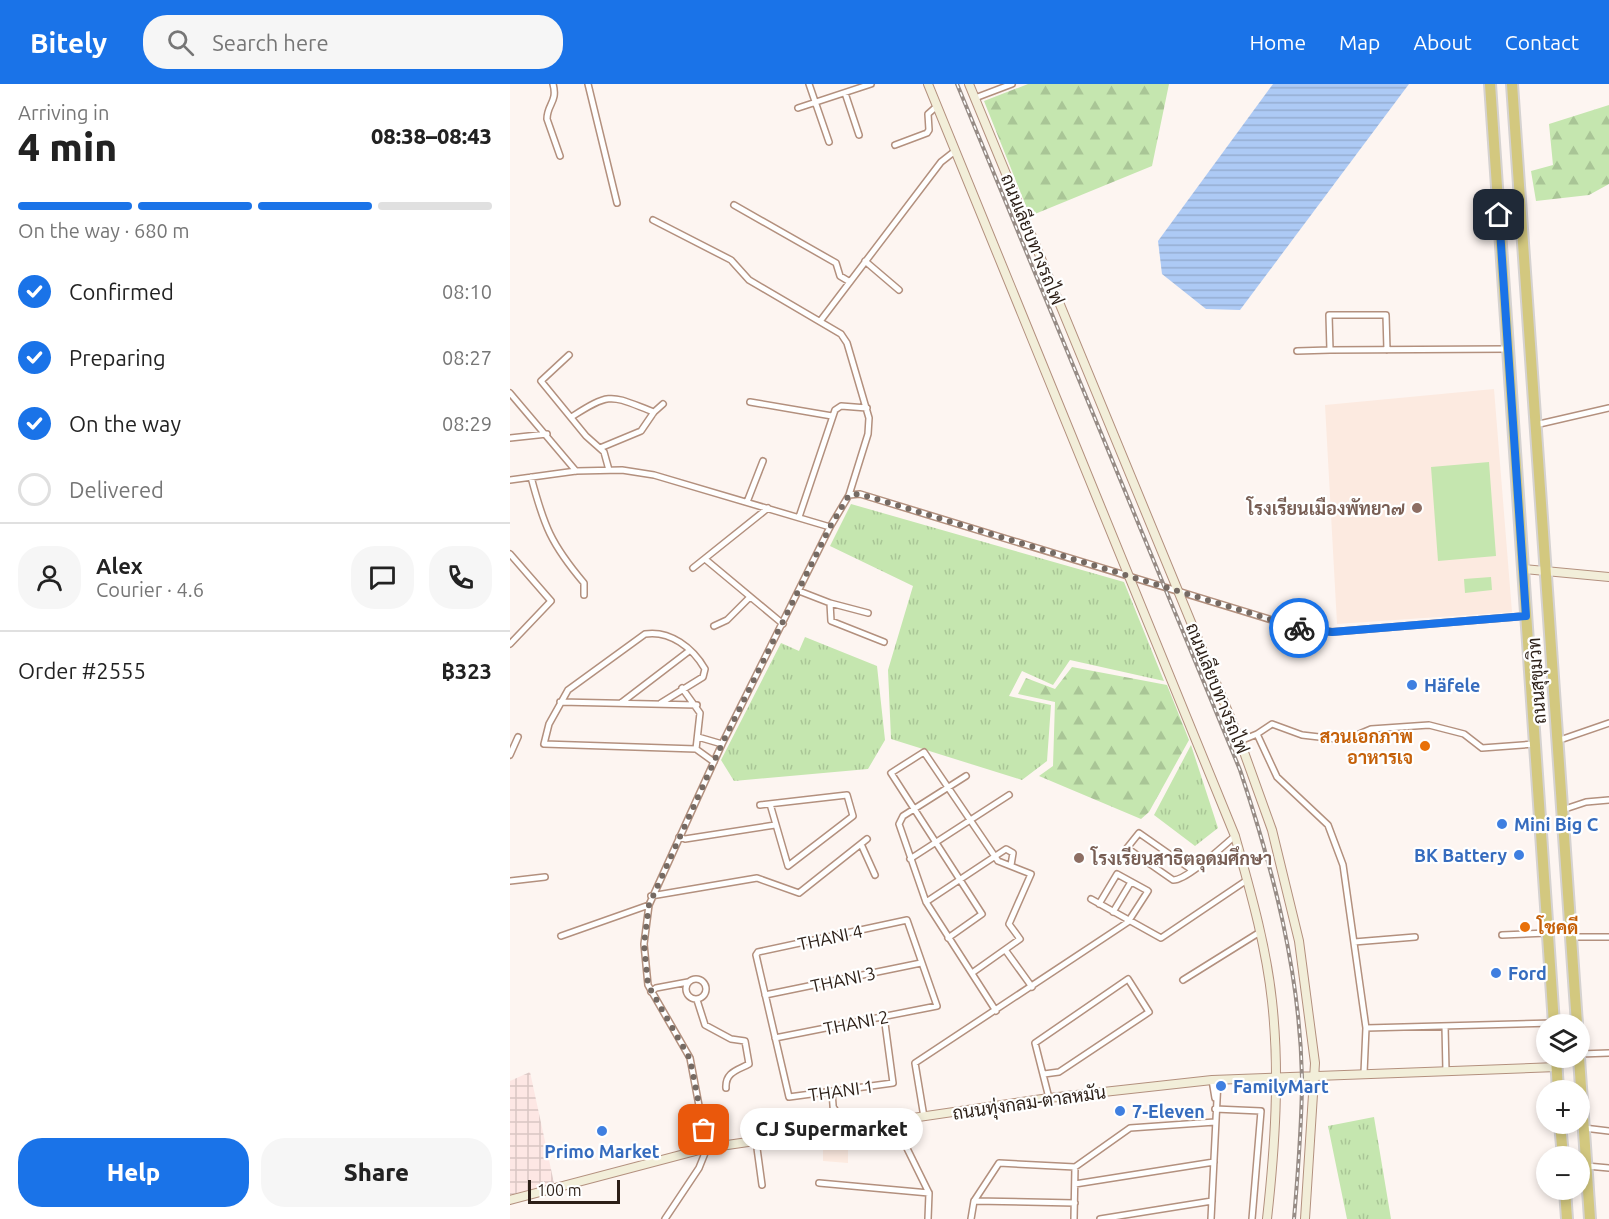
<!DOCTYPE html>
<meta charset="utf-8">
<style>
body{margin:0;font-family:Ubuntu,Sarabun,sans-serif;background:#f6f6f6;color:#222;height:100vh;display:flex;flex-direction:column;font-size:22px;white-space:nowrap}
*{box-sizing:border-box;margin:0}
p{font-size:20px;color:#767676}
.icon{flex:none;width:33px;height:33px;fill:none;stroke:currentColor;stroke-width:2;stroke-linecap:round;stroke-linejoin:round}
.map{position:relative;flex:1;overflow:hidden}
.side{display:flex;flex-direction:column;background:#fff;width:510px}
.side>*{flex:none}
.fabs{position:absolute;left:1026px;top:930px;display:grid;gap:12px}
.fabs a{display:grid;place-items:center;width:54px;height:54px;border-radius:50%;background:#fff;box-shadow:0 3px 9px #0003;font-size:30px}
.scale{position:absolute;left:18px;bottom:15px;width:92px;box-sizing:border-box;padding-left:6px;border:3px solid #2c1f17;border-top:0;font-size:16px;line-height:21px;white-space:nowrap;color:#2c1f17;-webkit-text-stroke:4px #fff;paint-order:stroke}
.pin{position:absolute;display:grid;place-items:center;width:51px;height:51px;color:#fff;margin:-26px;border-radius:12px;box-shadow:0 3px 9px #0006}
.courier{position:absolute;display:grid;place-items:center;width:60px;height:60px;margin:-30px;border:4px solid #1a73e8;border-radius:50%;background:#fff;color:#222;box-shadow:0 2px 8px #0007}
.bubble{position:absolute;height:42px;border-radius:21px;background:#fff;box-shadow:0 3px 9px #0003;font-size:20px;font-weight:800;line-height:42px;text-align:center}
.headline em{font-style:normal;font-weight:800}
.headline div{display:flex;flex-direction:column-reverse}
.headline{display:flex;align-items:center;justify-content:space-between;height:102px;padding:0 18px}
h1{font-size:39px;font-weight:800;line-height:45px}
.bar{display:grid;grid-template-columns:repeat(4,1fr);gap:9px 6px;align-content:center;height:72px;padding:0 18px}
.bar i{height:8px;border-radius:4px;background:#e0e0e0}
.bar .selected{background:#1a73e8}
.bar p{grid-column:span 4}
.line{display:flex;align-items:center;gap:15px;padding:0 18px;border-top:2px solid #e0e0e0}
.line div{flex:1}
.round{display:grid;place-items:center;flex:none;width:63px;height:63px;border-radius:24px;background:#f6f6f6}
ol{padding:0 18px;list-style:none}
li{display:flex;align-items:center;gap:18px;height:66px}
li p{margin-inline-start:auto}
li .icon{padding:6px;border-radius:50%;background:#1a73e8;color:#fff;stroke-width:4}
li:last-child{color:#767676}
li i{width:33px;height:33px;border:3px solid #e0e0e0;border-radius:50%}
.button{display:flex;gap:12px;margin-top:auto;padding:12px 18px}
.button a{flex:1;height:69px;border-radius:24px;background:#1a73e8;color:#fff;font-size:24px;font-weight:800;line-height:69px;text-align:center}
.button a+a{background:#f6f6f6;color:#222}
header{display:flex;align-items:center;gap:36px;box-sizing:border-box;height:84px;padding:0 30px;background:#1a73e8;color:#fff}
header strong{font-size:28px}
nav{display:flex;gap:33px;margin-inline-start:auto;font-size:21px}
.search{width:420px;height:54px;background:#f6f6f6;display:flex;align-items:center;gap:15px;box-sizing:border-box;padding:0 21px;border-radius:24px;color:#767676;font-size:22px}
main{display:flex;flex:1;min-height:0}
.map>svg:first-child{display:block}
</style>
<header>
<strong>Bitely</strong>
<div class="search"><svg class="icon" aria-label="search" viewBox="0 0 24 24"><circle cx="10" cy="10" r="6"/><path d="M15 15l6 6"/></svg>Search here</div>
<nav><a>Home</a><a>Map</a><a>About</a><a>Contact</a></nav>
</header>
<main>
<section class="side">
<div class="headline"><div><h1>4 min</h1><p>Arriving in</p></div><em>08:38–08:43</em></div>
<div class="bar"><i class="selected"></i><i class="selected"></i><i class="selected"></i><i></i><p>On the way · 680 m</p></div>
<ol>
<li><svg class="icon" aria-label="check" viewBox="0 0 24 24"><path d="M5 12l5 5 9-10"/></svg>Confirmed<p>08:10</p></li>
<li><svg class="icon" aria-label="check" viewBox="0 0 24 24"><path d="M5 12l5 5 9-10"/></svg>Preparing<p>08:27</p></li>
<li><svg class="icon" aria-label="check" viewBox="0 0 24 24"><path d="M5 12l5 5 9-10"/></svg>On the way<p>08:29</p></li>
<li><i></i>Delivered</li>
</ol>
<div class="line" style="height:108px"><a class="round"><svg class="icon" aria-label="person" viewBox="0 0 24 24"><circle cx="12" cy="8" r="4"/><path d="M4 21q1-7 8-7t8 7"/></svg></a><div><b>Alex</b><p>Courier · 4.6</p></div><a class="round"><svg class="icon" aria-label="chat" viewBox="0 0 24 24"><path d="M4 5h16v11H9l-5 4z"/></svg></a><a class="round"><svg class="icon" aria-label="phone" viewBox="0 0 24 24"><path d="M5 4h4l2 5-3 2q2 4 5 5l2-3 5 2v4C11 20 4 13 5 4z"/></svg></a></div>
<div class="line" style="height:78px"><div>Order #2555</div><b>฿323</b></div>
<div class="button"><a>Help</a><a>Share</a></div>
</section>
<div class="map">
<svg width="1099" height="1135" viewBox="0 0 1099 1135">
<defs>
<pattern id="industrial-grid" width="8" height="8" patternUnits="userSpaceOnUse" patternTransform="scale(1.5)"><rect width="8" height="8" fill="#fde7e4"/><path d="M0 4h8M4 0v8" fill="none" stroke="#d9c6c3"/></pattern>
<pattern id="grass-tufts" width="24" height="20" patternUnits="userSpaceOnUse" patternTransform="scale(1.5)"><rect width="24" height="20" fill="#c5e6af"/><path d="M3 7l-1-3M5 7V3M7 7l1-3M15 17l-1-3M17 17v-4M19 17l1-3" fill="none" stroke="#a9c596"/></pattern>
<pattern id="forest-firs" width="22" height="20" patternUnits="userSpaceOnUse" patternTransform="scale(1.5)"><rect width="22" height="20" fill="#c5e6af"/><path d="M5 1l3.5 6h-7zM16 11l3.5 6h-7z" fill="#a9c596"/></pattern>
<pattern id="water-rules" width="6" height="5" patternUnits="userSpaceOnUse" patternTransform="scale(1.5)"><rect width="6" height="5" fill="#adcaf5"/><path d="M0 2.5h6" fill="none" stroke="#95add1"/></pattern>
</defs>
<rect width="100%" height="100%" fill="#fdf5f1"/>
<!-- built -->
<path fill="#fceae0" d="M984,305L1002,528L827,540L815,321Z
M338,1048V1079L313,1077V1051Z"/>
<!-- industrial -->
<path fill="url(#industrial-grid)" d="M20,988L44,1099L0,1111V997Z"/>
<!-- grass -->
<path fill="url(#grass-tufts)" d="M341,420L614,498L654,597L560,576L543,601L512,587L499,612L541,621L537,677L512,696L381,655L378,586L403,502L320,462Z
M295,553L367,582L375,656L358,685L224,697L211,676L271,559L289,567Z
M681,661L708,744L685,762L644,731Z
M864,1033L881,1135H837L818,1042Z"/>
<!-- forest -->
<path fill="url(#forest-firs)" d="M518,0H659L642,82L520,132L474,17Z
M1099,21V100L1079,111L1026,117L1021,87L1043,81L1039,40Z
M562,583L657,601L679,656L639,728L631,735L529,692L543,682L545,618L508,610L516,594L545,605Z"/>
<!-- garden -->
<path fill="#c5e6af" d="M979,378L986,472L928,477L921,383Z
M981,493L982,506L955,509L954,495Z"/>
<!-- water -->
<path fill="url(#water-rules)" d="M763,0H899L730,226L696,225L652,190L648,157Z"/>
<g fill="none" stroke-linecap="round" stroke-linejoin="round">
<defs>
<path id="street" d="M43,0C48,18 37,20 37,35L50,72
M78,0L107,119
M299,0L319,58
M335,9L349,51
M465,14L502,0
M288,24L361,0
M385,61L417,49L419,46L418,30L427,22
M224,121L326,179L330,192L340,198
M143,136L221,176L239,196L331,250L337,259L359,334L358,350L339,411
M355,177L389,206
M311,236L431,78L445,67
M877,266L876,231H819L820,266L998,265
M787,267L820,266
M59,271L31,297L76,352L94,368L99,386
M0,309L66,387
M240,318L322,332
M63,332C102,307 101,312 144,328
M1025,341L1099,324
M0,354L37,350
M90,364L131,347L144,328L153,320
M21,393C34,442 41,460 74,499V511
M0,396L66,387L112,386L144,391L320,443
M237,418L253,377
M289,433L325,326L331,322L357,324
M0,470L41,517L0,560
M195,475L273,540
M183,484L258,424
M289,507L320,519L321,537L374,558
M320,519L358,529
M204,542L217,536L240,513
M172,604L190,629L186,665
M50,618L187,621
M111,619L179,567
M151,619L193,593L195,585C183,564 160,546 135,550L58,606L39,640L34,660L186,665L204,678
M747,650L762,640L792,651L835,656L861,645L919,641L954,650L972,664L1025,660
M188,653L212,660
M730,657L747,650L767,693L818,741L833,781L856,944L854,989
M1047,657L1099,639
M0,671L8,653
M456,692L393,732L389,740L416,818L486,927
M250,721L337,711L343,732L278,782L260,720
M1052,726L1076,718L1099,716
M169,753L175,755L265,741
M351,760L365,791
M400,775L499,711
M682,786L629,749L617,764L663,796C676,797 713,762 725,752
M0,797L35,793
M141,812L247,794L289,809L357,755
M581,815L651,854L737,796
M416,818L496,765L503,769L501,781
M603,828L621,798
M992,851L1037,849
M51,852L139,821
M1062,853H1099
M438,854L472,830L381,689L414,668L488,777L521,790L499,840L510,855L462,889
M844,858L905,853
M496,867L522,903
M176 905a10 10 0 1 1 20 0a10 10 0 1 1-20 0Z
M673,896L750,848
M141,908L146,904L178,898
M255,911L411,879
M187,916L195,941L221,955L235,957L239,980C228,986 215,988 216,1004
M935,942L936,987
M856,944L1044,939
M265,954L427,922L397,836L248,868L246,871L279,1013L383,999L374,932
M1070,970L1099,969
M534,990L549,988L639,928L618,895L525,959L539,1014
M702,996L705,1014
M322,1008L325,1047
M324,1024L329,1032L331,1046
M705,1025L751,1027L742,1135
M414,1033L405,979L618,838L638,807L607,790L589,820
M384,1038L419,1109L418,1135
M1074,1044L1099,1047
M246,1057L252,1101
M1077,1082L1099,1084
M309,1099L419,1109
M565,1100L704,1078
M464,1117L565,1119
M155,1135L189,1084L197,1064L180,974L138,901L134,860L139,821L212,660L320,443L339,411L350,410L785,543L822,548L1016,532
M461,1135L464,1117L489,1079L565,1083L620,1044L705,1038
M564,1135L565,1083
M590,1135L702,1117
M701,1135L708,996"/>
<path id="secondary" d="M418,0L725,752C740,806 756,861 762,917C770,989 765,1063 757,1135
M459,0L730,657L762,746L789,857L805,979L795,1135
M1013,485L1099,493
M0,1116L197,1064L539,1014L702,996L1047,983"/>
<path id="highway" d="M980,0L1044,940
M1002,0L1067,940
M1046,974L1048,1006
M1069,974L1080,1135
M1050,1040L1053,1072
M1055,1106L1057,1135"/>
</defs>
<!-- street casing -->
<use href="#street" stroke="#b3907e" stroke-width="8"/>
<!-- secondary casing -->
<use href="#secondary" stroke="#b3907e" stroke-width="10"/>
<!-- highway casing -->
<use href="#highway" stroke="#d5d2d1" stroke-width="14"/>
<!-- street -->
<use href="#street" stroke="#fff" stroke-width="5"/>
<!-- secondary -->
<use href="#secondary" stroke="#f2eed9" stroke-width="8"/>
<!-- highway -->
<use href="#highway" stroke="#d3c87f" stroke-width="10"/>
<defs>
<path id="rail" d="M447,0L730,686C763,785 790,888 792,994C792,1041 788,1088 784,1135"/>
</defs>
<!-- rail casing -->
<use href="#rail" stroke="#978c86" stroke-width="4"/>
<!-- rail -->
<use href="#rail" stroke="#fff" stroke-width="1.5" stroke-dasharray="4.5" stroke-linecap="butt"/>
</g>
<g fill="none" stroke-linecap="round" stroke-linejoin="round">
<!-- done -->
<path stroke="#756a63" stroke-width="6" stroke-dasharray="0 10.8" d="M194,1046L180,975L138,901L134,860L139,821L212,660L320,443L339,411L350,410L789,544"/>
<!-- route -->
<path stroke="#1a73e8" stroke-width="8" d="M789,544L822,548L1016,532L989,131"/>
</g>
<!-- markers -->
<g fill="#8d6e63" stroke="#fff" stroke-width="2">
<circle cx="907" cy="424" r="6"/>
<circle cx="569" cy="774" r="6"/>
</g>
<g fill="#3f7fe0" stroke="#fff" stroke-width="2">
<circle cx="902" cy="601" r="6"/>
<circle cx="992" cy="740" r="6"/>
<circle cx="1009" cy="771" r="6"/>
<circle cx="986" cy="889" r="6"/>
<circle cx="711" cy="1002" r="6"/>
<circle cx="610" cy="1027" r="6"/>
<circle cx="92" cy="1047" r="6"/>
</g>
<g fill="#e8710a" stroke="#fff" stroke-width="2">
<circle cx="915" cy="662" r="6"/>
<circle cx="1015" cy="843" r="6"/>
</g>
<g text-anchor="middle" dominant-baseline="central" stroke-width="4.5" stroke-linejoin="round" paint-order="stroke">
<!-- street labels -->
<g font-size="18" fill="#2c1f17" stroke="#fff">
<text transform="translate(523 155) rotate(68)">ถนนเลียบทางรถไฟ</text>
<text transform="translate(1026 597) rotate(-94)">ถนนสุขุมวิท</text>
<text transform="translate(708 604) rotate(68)">ถนนเลียบทางรถไฟ</text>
<text transform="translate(320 853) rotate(-12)">THANI 4</text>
<text transform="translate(333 895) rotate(-12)">THANI 3</text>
<text transform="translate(346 938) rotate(-11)">THANI 2</text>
<text transform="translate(331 1006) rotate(-8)">THANI 1</text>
<text transform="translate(519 1018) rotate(-8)">ถนนทุ่งกลม-ตาลหมัน</text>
</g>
<!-- education labels -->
<g font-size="18" font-weight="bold" fill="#785e54" stroke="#fff" text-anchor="end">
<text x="895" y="424">โรงเรียนเมืองพัทยา๗</text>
<text x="581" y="774" text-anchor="start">โรงเรียนสาธิตอุดมศึกษา</text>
</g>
<!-- shop labels -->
<g font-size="18" font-weight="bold" fill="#366cbe" stroke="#fff" text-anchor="start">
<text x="914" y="601">Häfele</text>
<text x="1004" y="740">Mini Big C</text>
<text x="997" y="771" text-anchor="end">BK Battery</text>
<text x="998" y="889">Ford</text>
<text x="723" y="1002">FamilyMart</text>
<text x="622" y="1027">7-Eleven</text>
<text x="92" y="1067" text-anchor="middle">Primo Market</text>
</g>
<!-- food labels -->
<g font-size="18" font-weight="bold" fill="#c56008" stroke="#fff" text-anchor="end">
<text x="903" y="652">สวนเอกภาพ<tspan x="903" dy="21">อาหารเจ</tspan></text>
<text x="1027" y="843" text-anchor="start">โชคดี</text>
</g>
</g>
</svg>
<div class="fabs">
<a><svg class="icon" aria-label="layers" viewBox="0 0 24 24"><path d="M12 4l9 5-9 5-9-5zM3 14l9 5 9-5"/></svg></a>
<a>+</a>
<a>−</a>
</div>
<div class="scale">100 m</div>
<div class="pin" style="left:194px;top:1046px;background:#ea580c"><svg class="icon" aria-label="bag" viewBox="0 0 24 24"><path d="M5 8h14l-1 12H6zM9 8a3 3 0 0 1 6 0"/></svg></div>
<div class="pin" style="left:989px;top:131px;background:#1f2937"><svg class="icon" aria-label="home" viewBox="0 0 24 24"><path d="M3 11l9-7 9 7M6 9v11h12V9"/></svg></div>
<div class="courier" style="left:789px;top:544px"><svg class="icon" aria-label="bike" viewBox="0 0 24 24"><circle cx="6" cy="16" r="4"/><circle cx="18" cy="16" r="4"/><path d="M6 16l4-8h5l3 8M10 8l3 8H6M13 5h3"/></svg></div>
<div class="bubble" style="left:230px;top:1024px;width:183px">CJ Supermarket</div>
</div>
</main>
